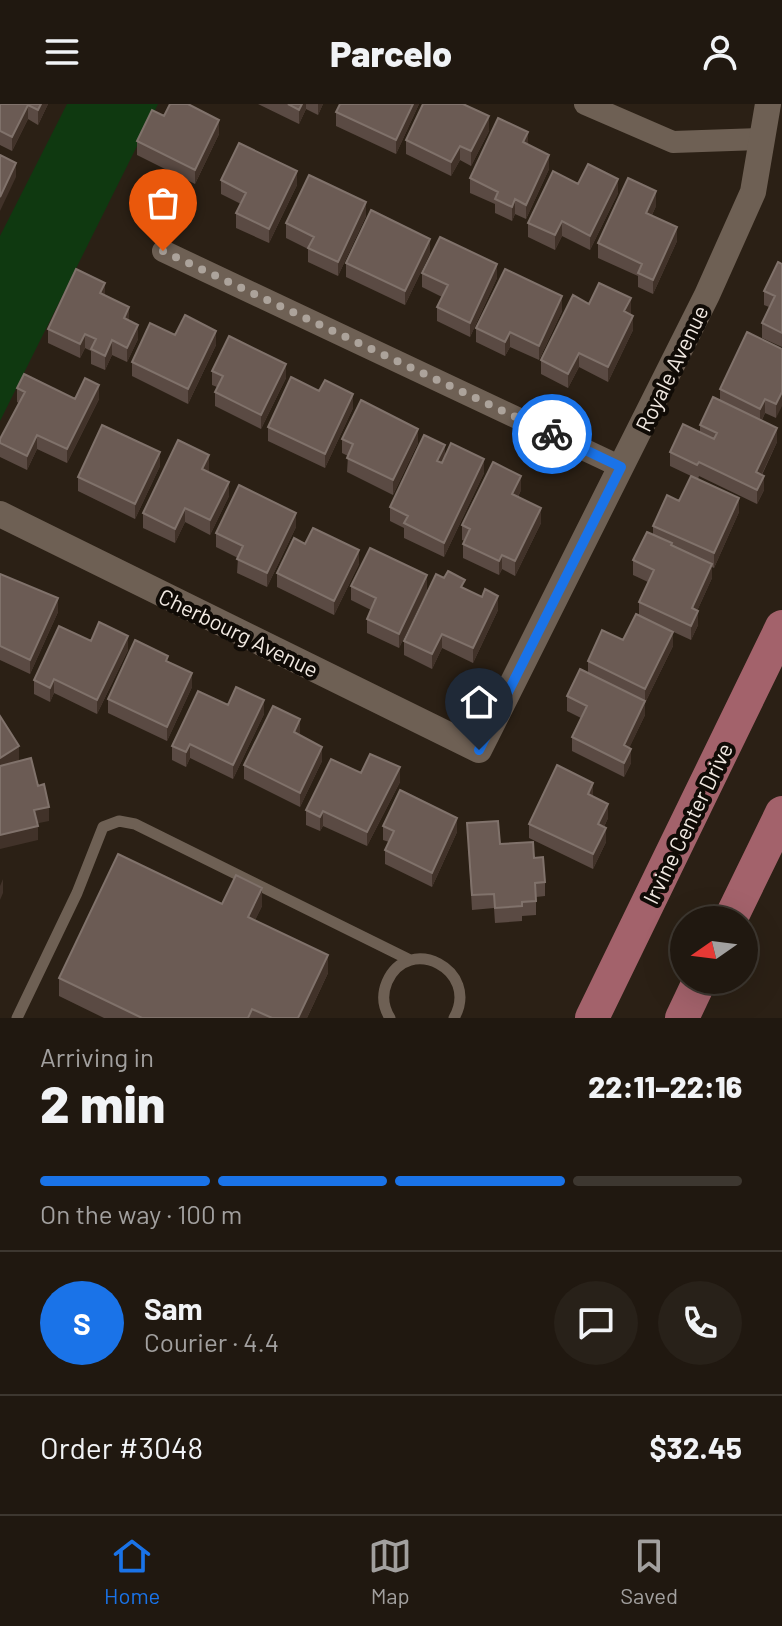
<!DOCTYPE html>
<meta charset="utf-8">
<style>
body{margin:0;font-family:Barlow,sans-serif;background:#282119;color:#f1f3f6;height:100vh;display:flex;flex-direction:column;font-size:30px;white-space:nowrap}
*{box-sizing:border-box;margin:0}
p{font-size:26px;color:#a2a09f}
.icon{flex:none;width:44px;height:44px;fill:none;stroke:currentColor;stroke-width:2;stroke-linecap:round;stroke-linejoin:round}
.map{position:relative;height:914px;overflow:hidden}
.side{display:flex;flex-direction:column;background:#201810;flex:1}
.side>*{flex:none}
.needle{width:52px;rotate:256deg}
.controls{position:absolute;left:670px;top:802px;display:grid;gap:16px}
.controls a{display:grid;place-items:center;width:88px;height:88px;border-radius:50%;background:#201810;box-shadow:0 8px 32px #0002,0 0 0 2px #3d3730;font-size:40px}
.pin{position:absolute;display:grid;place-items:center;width:68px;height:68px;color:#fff;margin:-82px -34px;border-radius:50% 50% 50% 0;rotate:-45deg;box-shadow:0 0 8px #0007}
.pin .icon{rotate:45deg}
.courier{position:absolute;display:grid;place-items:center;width:80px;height:80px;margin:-40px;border:6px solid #1a73e8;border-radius:50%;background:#fff;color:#222;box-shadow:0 2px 10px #0007}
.headline em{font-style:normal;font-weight:800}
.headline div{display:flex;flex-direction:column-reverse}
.headline{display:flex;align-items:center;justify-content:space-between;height:136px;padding:0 40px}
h1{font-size:52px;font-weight:800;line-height:60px}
.bar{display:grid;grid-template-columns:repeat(4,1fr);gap:12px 8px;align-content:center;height:96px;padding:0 40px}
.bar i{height:10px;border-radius:6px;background:#3d3730}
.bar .current{background:#1a73e8}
.bar p{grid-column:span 4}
.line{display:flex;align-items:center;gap:20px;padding:0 40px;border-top:2px solid #3d3730}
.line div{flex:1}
.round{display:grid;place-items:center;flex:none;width:84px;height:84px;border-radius:42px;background:#282119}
header{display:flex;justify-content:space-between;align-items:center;height:104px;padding:0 40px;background:#201810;font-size:36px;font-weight:800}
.dock{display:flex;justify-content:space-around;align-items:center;height:112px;border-top:2px solid #3d3730;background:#201810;font-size:22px;color:#a2a09f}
.dock a{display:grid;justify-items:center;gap:4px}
.dock .current{color:#1a73e8}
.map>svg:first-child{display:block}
</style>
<header><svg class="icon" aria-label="menu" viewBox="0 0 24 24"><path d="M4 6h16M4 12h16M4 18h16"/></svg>Parcelo<svg class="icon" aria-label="person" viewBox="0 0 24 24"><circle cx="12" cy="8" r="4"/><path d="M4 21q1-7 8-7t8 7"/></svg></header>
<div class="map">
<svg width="782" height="914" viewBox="0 0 782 914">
<rect width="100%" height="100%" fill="#2b2015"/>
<!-- green -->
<path fill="#0f3910" d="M67,0H158L0,317V132Z"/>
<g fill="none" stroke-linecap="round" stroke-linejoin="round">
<!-- service -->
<path stroke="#6e6054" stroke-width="11" d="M17,914L77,789L103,723L119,717L135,720L410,856
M390,914C383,903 382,890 387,878C408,829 481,866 454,914"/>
<!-- minor -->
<path stroke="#6e6054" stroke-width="22" d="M585,0L673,38L760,35
M163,147L621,363"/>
<!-- tertiary -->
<path stroke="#6e6054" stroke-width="26" d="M0,410L479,646L707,191L753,88L768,0"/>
<!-- primary -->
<path stroke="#a3626b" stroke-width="34" d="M730,816L782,709
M592,914L782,523
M682,914L700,876"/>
</g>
<!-- wall -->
<path fill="#5a4a43" d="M0,0H48L38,21L28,15L12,47L0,41Z
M258,0H323L318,11L306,5L299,20Z
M340,0H419L396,50L336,22V8Z
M164,12L219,30L195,80L137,51V37Z
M489,27L471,62L460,56L451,72L406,50V36Z
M528,40L549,65L526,115L515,110L512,117L495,109V100L470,89V74Z
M221,76L297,81L269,139L236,124V109L241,100L221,90Z
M578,80L618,89L590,146L562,132L555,146L528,133V119Z
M656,102L652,111L677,137L653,190L638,183V172L598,154V139Z
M366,112L338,172L308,158V145L286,134V119Z
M430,149L405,201L346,173V159Z
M782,160V243L762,234V219L769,203L764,201V187Z
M422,169L497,174L470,233L437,217V203L442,193L422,183Z
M105,191L129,217L138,235L127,258L112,251L105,266L91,260V247L85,244L80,254L48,239V225Z
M589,200L631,209L630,210L633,226L608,278L579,263L568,284L541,270V256Z
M562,207L539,256L510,243L505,252L476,238V224Z
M175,231L216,241L188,300L132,272V258Z
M782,245L776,314L765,309L762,316L777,338L762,371L764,386L757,400L699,372L698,375L739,408L714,464L712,463V474L697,507L698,521L691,536L665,524L673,542L645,599V611L629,644L631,659L624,673L572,647V633L581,614L567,607V592L588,568V557L623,536L639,511V498L648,478L633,471V456L653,431V422L679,397L691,372L670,362V348L700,328V321L720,296V285Z
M212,267L286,274L261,325L215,302V288L217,283L212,281Z
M17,284L75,295H99L67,359L37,345L27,366L0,353V335L19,299L17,298Z
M353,304L325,364L268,337V323Z
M342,335L418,339L393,391L347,368L348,352L342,349Z
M445,352L484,369L444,453L404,434V424L390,417V403Z
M160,362L135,415L78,387V373Z
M209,365L208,368L229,392L210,431L185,418L175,439L143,424V409Z
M521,386L518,393L541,419L515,472L502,465L499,471L463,454V440L465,437L462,436V421Z
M296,423L267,483L237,469L238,454L216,443V429Z
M305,440L359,460L334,511L277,483V469Z
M0,470L58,508L30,570L0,556Z
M351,482L427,486L399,544L367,529V515L371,506L351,496Z
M465,484L498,506L473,559L442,544L432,565L404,551V537Z
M91,537L128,546L97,610L54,589L50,598L34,590V576Z
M168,558L192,583L167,637L108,609V595Z
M228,601L264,610L233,675L190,654L186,663L172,656V642Z
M300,630L299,631L322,657L300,703L244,675V661Z
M361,669L400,678L367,742L323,722L320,727L306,721V706Z
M593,693L608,714L604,723L606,738L593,765L529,734V720Z
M467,719L500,740L534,754L545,778V792L536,793V811L522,812V817L495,819L494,804L472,806Z
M383,722L457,728L432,783L385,760V746L389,738L383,736Z
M222,800L262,802L255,816L328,869L307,914H104L59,892V874Z"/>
<!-- shaded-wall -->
<path fill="#413229" d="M41,0H48L38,21V6Z
M302,0H306V5L299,20V6Z
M318,0H323L318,11Z
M413,0H419L396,50V36Z
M28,1V15L12,47V33Z
M489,12V27L471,62V47Z
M219,16V30L195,80V66Z
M528,28V42L523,38Z
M460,42V56L451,72V58Z
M549,51V65L526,115V101Z
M16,59V73L0,107V93Z
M297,67V81L269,139V125Z
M618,75V89L590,146V132Z
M656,87V102L646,123V109Z
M515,95V110L512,117V103Z
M366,98V112L338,172V158Z
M562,117V132L555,146V131Z
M677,123V137L653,190V176Z
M430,135V149L405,201V187Z
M497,160V174L470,233V219Z
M105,179V193L100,189Z
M562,192V207L539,256V242Z
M631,194V209L624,222V207Z
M129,203V217L124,214Z
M633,212V226L608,278V263Z
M138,221V235L127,258V244Z
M216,227V241L188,300V285Z
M510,228V243L505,252V238Z
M85,230V244L80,254V240Z
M112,236V251L105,266V252Z
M579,249V263L568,284V270Z
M286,260V274L261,325V311Z
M99,281V295L67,359V345Z
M782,288V302L776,314V300Z
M353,290V304L325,364V350Z
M765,295V309L760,319V305Z
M777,324V338L756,382V368Z
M418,325V339L393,391V376Z
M37,331V345L27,366V352Z
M445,341V355L437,371V357Z
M160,348V362L135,415V400Z
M209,351V365L202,380V365Z
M484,355V369L444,453V439Z
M521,372V386L512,404V390Z
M764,372V386L757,400V386Z
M229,378V392L210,431V416Z
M739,394V408L714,464V449Z
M185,404V418L175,439V425Z
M541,404V419L515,472V457Z
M296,409V423L267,483V469Z
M359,446V460L334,511V497Z
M502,451V465L499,471V457Z
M712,460V474L692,518V504Z
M427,471V486L399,544V530Z
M498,492V506L473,559V544Z
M58,494V508L30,570V556Z
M698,507V521L691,536V522Z
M673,528V542L645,599V611L624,655V641L645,597V585Z
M442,530V544L432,565V550Z
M128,532V546L97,610V596Z
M192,569V583L167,637V623Z
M54,575V589L50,598V584Z
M264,596V610L233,675V661Z
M300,615V630L294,643V628Z
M190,640V654L186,663V648Z
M19,642V656L0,668V654Z
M322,643V657L300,703V689Z
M631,645V659L624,673V659Z
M400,663V678L367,742V728Z
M593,679V693L588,690Z
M608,700V714L598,735V720Z
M49,703V717L34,720V706Z
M323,707V722L320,727V713Z
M457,714V728L432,783V769Z
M38,722V736L0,745V731Z
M606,724V738L593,765V750Z
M3,775V789L0,796V782Z
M262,784V802L248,831V813Z
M328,851V869L307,914H298Z"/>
<!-- building -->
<path fill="#6b5b54" stroke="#80726b" stroke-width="2" d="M0,0H41L38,6L28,1L12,33L0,27Z
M170,0H188L219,16L195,66L137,37L152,6L164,12Z
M288,0H302L299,6Z
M340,0H413L396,36L336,8Z
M423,0H463L489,12L471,47L460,42L451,58L406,36Z
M498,14L528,28L523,38L549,51L526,101L515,95L512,103L495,95L498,88L470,74Z
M239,39L297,67L269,125L236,109L246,89L221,76Z
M0,51L16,59L0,93Z
M588,60L618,75L590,132L562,117L555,131L528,119L553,67L578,80Z
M309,71L366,98L338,158L308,144L314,133L286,119Z
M628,74L656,87L646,109L677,123L653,176L638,169L642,160L598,139Z
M371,106L430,135L405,187L346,159Z
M440,133L497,160L470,219L437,203L448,181L422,169Z
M778,158L782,160V229L762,219L775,192L764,187Z
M76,165L105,179L100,189L129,203L124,214L138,221L127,244L112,236L105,252L91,245L96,235L85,230L80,240L48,225Z
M505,165L562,192L539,242L510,228L505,238L476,224Z
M599,179L631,194L624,207L633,212L608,263L579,249L568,270L541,256L573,191L589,200Z
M185,211L216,227L188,285L132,258L150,219L175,231Z
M747,228L782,245V288L776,300L765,295L760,305L720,285Z
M229,232L286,260L261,311L215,288L223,272L212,267Z
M24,270L75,295L85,274L99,281L67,345L37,331L27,352L0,339V335L25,288L17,284Z
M291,273L319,287L325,276L353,290L325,350L268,323Z
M713,293L777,324L756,368L764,372L757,386L699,358L697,361L670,348L683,320L714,335L717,329L700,321Z
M361,296L418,325L393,376L347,354L353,340L342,335Z
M102,321L160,348L135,400L78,373Z
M424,331L445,341L437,357L442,359L451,339L484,355L444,439L404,419L408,412L390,403Z
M178,336L209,351L202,365L229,378L210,416L185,404L175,425L143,409Z
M493,358L521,372L512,390L541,404L515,457L502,451L499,457L463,440L470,425L462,421Z
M691,372L739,394L714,449L653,422L667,391L679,397Z
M239,381L296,409L267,469L237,455L243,442L216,429Z
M313,424L359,446L334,497L277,469L294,434L305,440Z
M647,428L672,439L671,441L712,460L692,504L698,507L691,522L639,498L654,466L633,456Z
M370,444L427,471L399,530L367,515L376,494L351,482Z
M448,467L465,476L461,483L482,493L485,485L498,492L473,544L442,530L432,550L404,537L436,470L444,474Z
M0,470L58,494L30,556L0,542Z
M636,510L673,528L645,585L588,557L602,526L623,536Z
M99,518L128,532L97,596L54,575L50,584L34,576L59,522L91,537Z
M135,536L168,552L166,557L192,569L167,623L108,595Z
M580,565L645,597L624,641L631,645L624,659L572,633L587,602L567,592Z
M236,583L264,596L233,661L190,640L186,648L172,642L198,587L228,601Z
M273,602L300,615L294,628L322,643L300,689L244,661Z
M0,612L19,642L0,654Z
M370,650L400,663L367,728L323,707L320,713L306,706L331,655L361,669Z
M31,654L38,682L44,680L49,703L34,706L38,722L0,731V662Z
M557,661L593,679L588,690L608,700L598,720L606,724L593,750L529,720Z
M400,686L457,714L432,769L385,746L394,727L383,722Z
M498,717L500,740L533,738L534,754L543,753L545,778L535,779L536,797L522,798V802L495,804L494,790L472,791L467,719Z
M118,750L222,800L236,771L262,784L248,813L328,851L298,914H272L252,905L248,914H142L59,874Z"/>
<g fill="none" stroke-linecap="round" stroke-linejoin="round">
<!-- done -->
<path stroke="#aca39b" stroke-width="8" stroke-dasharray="0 14.4" d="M163,147L552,330"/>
<!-- route -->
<path stroke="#1a73e8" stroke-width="10" d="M479,646L621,363L552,330"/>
</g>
<g text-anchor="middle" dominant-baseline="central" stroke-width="8" stroke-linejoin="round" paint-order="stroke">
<!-- street labels -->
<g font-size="22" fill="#f2eae3" stroke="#100b06">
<text transform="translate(671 264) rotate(-64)">Royale Avenue</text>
<text transform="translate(239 528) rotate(26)">Cherbourg Avenue</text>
<text transform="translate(687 719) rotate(-64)">Irvine Center Drive</text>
</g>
</g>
</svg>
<div class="controls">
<a><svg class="needle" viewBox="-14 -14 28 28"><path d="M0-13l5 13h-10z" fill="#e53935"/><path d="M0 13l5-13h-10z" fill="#a2a09f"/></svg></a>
</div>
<div class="pin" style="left:163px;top:147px;background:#ea580c"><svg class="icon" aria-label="bag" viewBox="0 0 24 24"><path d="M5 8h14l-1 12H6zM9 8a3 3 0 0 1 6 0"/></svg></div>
<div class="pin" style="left:479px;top:646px;background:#1f2937"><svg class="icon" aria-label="home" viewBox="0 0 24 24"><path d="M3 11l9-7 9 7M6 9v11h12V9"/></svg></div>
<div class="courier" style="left:552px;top:330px"><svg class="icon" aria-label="bike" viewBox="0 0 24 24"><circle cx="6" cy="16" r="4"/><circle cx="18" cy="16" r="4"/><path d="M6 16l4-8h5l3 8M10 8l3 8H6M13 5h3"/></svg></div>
</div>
<section class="side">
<div class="headline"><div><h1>2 min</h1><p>Arriving in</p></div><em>22:11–22:16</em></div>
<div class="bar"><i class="current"></i><i class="current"></i><i class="current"></i><i></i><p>On the way · 100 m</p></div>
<div class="line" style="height:144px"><b class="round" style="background:#1a73e8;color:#fff">S</b><div><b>Sam</b><p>Courier · 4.4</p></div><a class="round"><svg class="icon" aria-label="chat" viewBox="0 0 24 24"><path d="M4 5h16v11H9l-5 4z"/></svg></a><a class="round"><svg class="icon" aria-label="phone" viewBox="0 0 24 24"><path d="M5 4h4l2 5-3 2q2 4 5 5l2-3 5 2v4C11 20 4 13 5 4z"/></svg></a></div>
<div class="line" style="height:104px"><div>Order #3048</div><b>$32.45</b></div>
</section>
<nav class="dock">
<a class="current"><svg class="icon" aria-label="home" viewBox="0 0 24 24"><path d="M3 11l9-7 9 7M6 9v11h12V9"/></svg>Home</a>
<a><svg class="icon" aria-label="map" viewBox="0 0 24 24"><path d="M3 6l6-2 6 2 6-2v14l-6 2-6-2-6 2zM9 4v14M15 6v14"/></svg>Map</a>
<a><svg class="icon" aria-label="saved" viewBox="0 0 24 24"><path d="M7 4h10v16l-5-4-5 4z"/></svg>Saved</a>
</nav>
